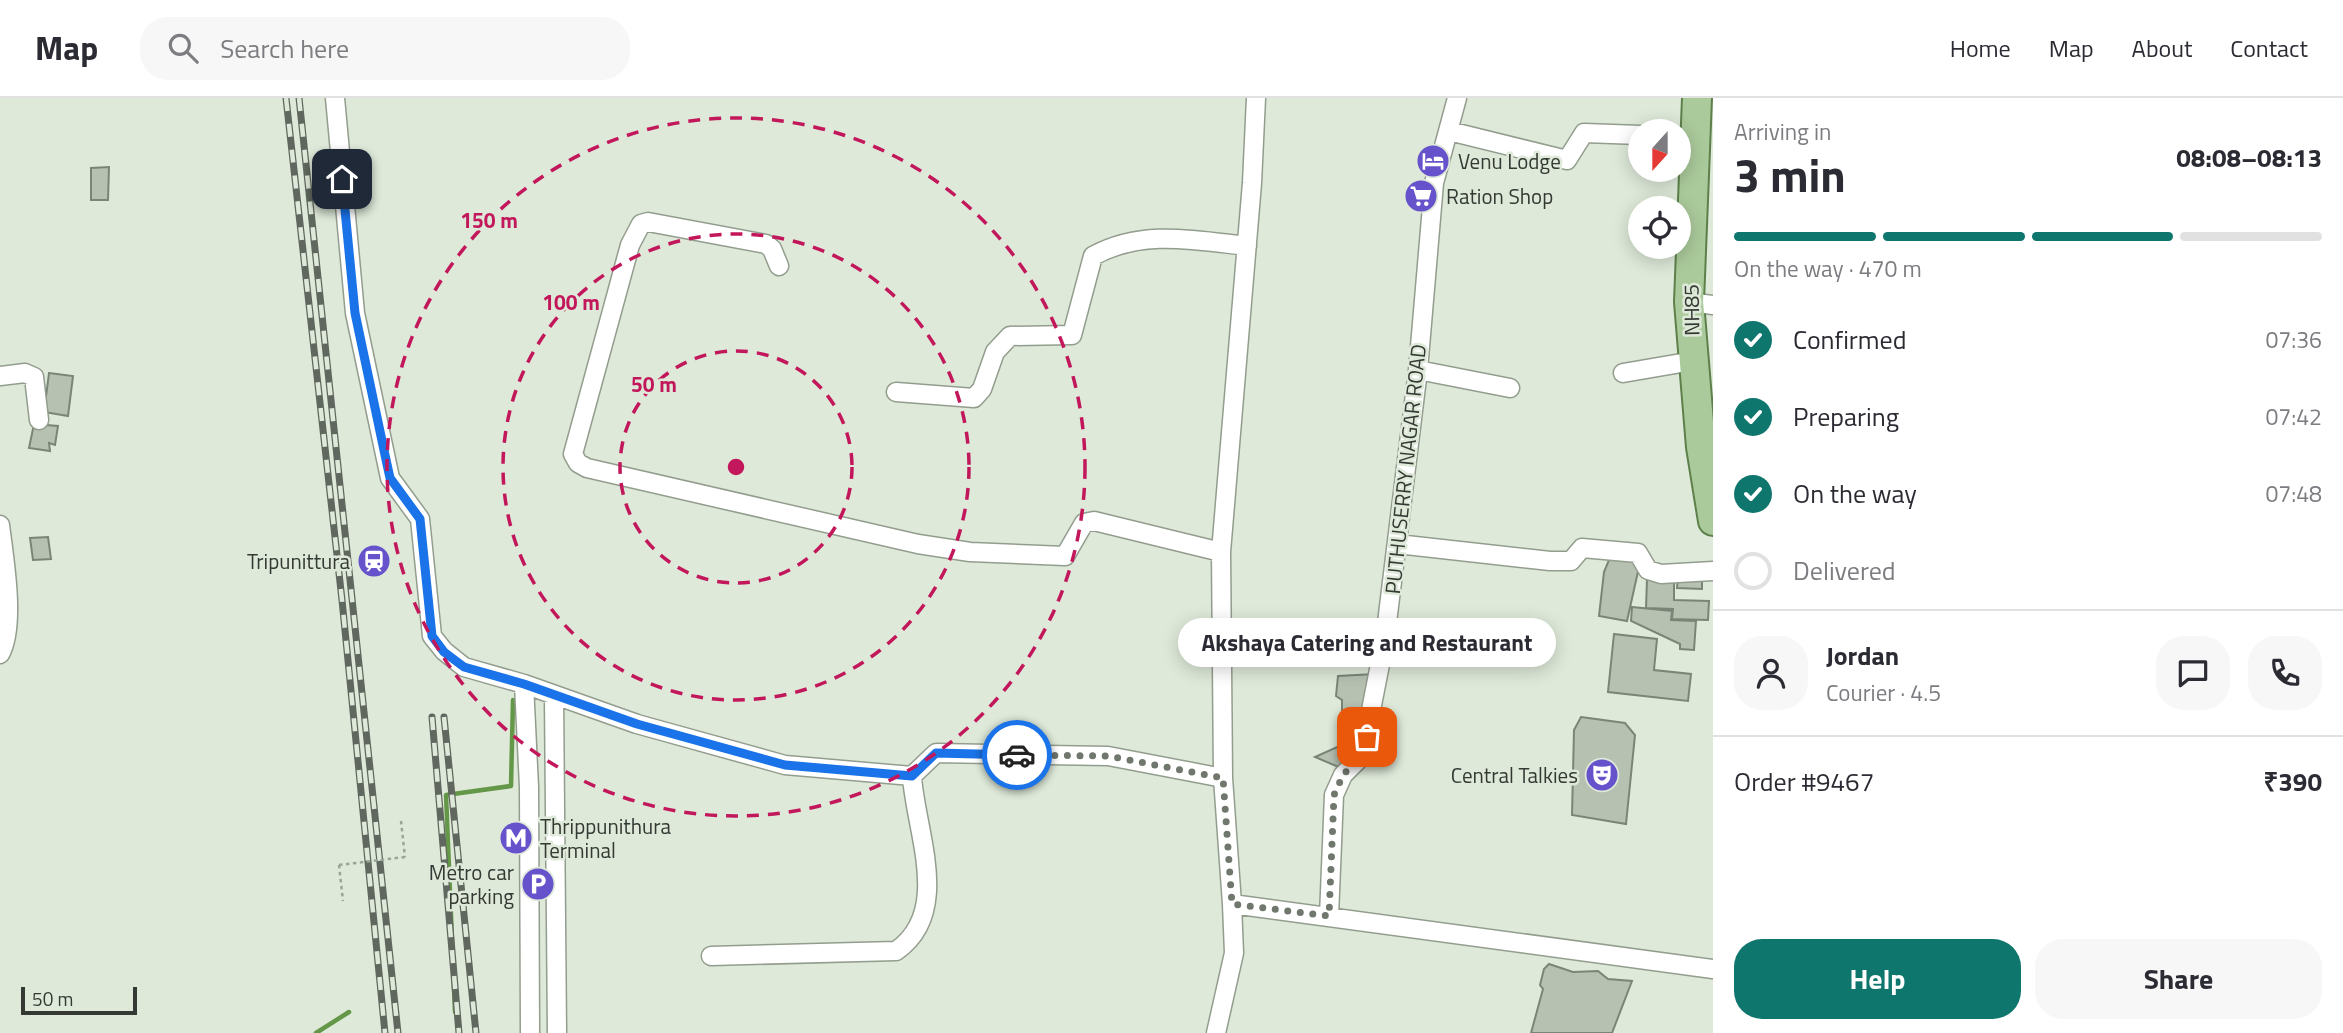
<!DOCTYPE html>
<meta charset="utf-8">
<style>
body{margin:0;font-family:"Titillium Web",sans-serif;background:#f7f7f7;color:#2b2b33;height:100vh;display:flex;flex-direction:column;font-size:26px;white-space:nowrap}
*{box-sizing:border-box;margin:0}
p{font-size:23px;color:#7c7c81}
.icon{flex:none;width:38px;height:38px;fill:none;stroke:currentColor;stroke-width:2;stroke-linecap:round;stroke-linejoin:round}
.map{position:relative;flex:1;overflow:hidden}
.side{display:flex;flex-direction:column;background:#fff;width:630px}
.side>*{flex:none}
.needle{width:46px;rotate:201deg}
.tools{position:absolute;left:1628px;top:21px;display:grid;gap:14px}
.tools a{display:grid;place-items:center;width:63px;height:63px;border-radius:50%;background:#fff;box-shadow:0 4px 18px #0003;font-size:35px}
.scale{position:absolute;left:21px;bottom:18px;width:116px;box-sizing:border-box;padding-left:7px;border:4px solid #343933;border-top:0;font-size:19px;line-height:24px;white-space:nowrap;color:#343933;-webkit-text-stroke:5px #dee9d9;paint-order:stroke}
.pin{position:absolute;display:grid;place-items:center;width:60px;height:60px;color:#fff;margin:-30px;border-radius:14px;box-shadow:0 4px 10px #0006}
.courier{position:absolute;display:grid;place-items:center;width:70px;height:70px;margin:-35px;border:5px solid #1a73e8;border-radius:50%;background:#fff;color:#222;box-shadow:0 2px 9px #0007}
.bubble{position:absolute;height:49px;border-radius:24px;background:#fff;box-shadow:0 4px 18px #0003;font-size:23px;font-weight:700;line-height:49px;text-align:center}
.summary em{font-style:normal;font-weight:700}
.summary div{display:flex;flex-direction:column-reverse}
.summary{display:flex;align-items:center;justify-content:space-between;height:119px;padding:0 21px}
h1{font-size:46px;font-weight:700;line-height:52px}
.bar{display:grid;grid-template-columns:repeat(4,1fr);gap:10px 7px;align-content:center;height:84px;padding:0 21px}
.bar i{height:9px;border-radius:5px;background:#e1e1e2}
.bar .active{background:#0f766e}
.bar p{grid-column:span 4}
.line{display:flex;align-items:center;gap:18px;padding:0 21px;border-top:2px solid #e1e1e2}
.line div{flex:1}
.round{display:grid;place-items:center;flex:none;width:74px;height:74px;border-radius:28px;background:#f7f7f7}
ol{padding:0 21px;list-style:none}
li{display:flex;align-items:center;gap:21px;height:77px}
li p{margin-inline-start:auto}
li .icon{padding:7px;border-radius:50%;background:#0f766e;color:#fff;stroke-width:4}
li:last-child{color:#7c7c81}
li i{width:38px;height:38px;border:4px solid #e1e1e2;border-radius:50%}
.action{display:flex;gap:14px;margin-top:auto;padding:14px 21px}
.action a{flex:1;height:80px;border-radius:28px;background:#0f766e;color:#fff;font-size:28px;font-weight:700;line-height:80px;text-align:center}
.action a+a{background:#f7f7f7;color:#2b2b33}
header{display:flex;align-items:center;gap:42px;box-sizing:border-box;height:98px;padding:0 35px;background:#fff;border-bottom:2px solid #e1e1e2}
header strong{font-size:33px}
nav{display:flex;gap:38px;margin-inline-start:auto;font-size:24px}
.search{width:490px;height:63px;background:#f7f7f7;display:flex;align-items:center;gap:18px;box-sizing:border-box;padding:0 24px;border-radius:28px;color:#7c7c81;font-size:26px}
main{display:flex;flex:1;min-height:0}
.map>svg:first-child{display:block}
</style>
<header>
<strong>Map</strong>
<div class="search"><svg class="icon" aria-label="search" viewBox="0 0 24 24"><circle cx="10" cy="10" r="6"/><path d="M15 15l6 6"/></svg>Search here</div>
<nav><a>Home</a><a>Map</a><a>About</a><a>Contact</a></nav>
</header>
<main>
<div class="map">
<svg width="1713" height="935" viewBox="0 0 1713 935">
<rect width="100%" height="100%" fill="#dee9d9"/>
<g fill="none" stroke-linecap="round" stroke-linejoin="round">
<!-- stream -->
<path stroke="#649748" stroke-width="4.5" d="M455,914L446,697L511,688L513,602
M316,935L349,914"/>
</g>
<!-- building -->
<path fill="#b7c1b2" stroke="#7b8577" stroke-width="2" d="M109,69L108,102H91V70Z
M49,275L73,278L68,318L44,314Z
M34,326L58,328L55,347L49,345L50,353L29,350Z
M48,439L51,461L33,462L30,440Z
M1611,457L1628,458L1639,469L1627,523L1599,518L1604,474Z
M1678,479L1702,480V491L1677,490Z
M1647,481L1674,482V502L1709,503L1708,522L1672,521L1673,511L1646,510Z
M1632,509L1672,513L1671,522L1696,523L1694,552L1680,551V546L1631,523Z
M1614,536L1657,541L1654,572L1691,576L1688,603L1608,594Z
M1375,576L1360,651L1341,670L1315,659L1344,646L1347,616L1342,614V602L1336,598L1338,578Z
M1581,619L1625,625L1635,637L1626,726L1572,717L1574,632Z
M1549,866L1573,874L1598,873L1608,881L1632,883L1612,935H1531L1543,891L1540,887L1544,871Z"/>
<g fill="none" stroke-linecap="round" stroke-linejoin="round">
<defs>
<path id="street" d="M335,0L355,215L390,380L420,421L432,538L444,553L464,569L524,586L637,626L785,667L912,678L936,655L1108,658L1223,680
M1256,0L1252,85L1221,454L1223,680L1232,806L1713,871
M1449,33L1567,62L1584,35L1640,37
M779,168L772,151L766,146L648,124L641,126L630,147L573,356L578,365L587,370L918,446L970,454L1065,458L1084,425L1094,423L1221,454
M1689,204L1713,207
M1418,272L1510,290
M1623,275L1693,263
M0,278L25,275L34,279L39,322
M896,294L974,300L982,291L995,254L1010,238L1072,237L1093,158C1142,131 1194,142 1247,148
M0,427C4,459 16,528 0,556
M1397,446L1550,463H1571L1582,450L1638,455L1648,472L1661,476L1713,473
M524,586L529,689L530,935
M554,599L557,935
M1329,818L1334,697L1343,677L1362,658L1385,541L1418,272L1434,85L1457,0
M711,858L896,853C953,814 915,732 912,678
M1216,935L1234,855L1232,806"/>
<path id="primary" d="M1697,0L1689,204L1701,349L1713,423"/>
</defs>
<!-- street casing -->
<use href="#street" stroke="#939d8e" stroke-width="21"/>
<!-- primary casing -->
<use href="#primary" stroke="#5d804b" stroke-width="32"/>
<!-- path -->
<path stroke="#9ba498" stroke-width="2.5" stroke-dasharray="3.5 3.5" stroke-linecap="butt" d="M401,723L405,759
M339,767L343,803"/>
<!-- street -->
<use href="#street" stroke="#fff" stroke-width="18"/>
<!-- primary -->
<use href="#primary" stroke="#abca9b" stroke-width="28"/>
<defs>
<path id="rail" d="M286,0L342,502L385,935
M299,0L398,935
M432,619L459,935
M444,619L476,935"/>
</defs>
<!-- rail casing -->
<use href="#rail" stroke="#60675e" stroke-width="7"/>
<!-- rail -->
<use href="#rail" stroke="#dee9d9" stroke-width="4.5" stroke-dasharray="13" stroke-linecap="butt"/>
<!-- path-bridge -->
<path stroke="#9ba498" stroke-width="2.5" stroke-dasharray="3.5 3.5" stroke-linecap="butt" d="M339,767L405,759"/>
</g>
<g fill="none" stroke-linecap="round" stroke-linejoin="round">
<!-- done -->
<path stroke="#70776d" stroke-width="7" stroke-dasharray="0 12.6" d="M1017,657L1108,658L1223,680L1232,806L1329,818L1334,697L1343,677L1362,657L1367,639"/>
<!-- route -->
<path stroke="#1a73e8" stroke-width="9" d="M342,81L355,215L385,357L390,380L420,421L432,538L444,554L464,569L524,586L637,626L785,667L912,678L936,655L1017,657"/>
</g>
<!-- distance rings -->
<g fill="none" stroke="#c2185b" stroke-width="3.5" stroke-dasharray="12 9">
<circle cx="736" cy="369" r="116"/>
<circle cx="736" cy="369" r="233"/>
<circle cx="736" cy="369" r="349"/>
</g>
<!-- icons -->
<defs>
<symbol id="hotel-disc" viewBox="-11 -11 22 22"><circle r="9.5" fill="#6653cc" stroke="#dee9d9"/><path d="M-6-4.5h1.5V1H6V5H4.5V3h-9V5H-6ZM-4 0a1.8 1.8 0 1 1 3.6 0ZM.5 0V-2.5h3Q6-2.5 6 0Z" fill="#fff"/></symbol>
<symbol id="supermarket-disc" viewBox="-11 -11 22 22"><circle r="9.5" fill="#6653cc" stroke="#dee9d9"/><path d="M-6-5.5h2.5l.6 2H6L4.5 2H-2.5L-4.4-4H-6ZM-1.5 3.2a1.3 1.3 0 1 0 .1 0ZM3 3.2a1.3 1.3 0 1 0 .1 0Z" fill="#fff"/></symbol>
<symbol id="station-disc" viewBox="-11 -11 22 22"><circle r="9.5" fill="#6653cc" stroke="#dee9d9"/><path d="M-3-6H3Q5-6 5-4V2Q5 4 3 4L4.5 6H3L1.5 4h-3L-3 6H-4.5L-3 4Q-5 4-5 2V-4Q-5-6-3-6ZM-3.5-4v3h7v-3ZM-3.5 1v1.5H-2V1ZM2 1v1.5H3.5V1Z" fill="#fff"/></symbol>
<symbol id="theatre-disc" viewBox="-11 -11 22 22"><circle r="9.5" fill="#6653cc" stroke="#dee9d9"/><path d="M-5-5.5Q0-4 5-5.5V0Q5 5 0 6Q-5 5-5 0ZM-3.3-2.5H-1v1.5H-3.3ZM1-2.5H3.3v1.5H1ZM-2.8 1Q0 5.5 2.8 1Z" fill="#fff"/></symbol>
<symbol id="metro-disc" viewBox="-11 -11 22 22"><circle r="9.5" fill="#6653cc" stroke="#dee9d9"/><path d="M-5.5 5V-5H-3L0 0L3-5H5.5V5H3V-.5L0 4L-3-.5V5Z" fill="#fff"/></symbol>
<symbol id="parking-disc" viewBox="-11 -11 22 22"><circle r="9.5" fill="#6653cc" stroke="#dee9d9"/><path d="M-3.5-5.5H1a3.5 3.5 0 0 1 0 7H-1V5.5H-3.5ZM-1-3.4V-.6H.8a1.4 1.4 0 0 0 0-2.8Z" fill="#fff"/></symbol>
</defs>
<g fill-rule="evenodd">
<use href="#hotel-disc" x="1414" y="44" width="38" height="38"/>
<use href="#supermarket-disc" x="1402" y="79" width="38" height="38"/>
<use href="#station-disc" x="355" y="444" width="38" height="38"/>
<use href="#theatre-disc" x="1583" y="658" width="38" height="38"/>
<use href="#metro-disc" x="497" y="721" width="38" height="38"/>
<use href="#parking-disc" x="519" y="767" width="38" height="38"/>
</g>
<g text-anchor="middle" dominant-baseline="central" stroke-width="5" stroke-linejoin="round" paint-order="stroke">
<!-- poi labels -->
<g font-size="21" fill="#343933" stroke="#dee9d9" text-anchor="start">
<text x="1458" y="63">Venu Lodge</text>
<text x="1446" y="98">Ration Shop</text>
<text x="350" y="463" text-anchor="end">Tripunittura</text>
<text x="1578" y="677" text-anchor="end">Central Talkies</text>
<text x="540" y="728">Thrippunithura<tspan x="540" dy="24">Terminal</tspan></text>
<text x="514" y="774" text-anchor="end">Metro car<tspan x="514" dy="24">parking</tspan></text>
</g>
<!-- street labels -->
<g font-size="21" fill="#343933" stroke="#dee9d9">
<text transform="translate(1691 212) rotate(-91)">NH85</text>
<text transform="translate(1405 371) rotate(-84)">PUTHUSERRY NAGAR ROAD</text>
</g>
</g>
<circle cx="736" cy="369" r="10" fill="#c2185b" stroke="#dee9d9" stroke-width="3.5"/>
<g font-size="21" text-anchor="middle" font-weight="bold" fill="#c2185b" stroke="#dee9d9" stroke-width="5" stroke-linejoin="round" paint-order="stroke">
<text x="489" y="130">150 m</text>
<text x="571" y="212">100 m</text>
<text x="654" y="294">50 m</text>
</g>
</svg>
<div class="tools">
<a><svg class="needle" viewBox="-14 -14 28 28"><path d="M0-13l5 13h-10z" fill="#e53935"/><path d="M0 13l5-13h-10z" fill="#7c7c81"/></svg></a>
<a><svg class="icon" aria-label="locate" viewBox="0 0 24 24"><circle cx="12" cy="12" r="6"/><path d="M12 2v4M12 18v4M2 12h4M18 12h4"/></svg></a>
</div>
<div class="scale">50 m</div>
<div class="pin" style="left:1367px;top:639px;background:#ea580c"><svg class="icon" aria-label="bag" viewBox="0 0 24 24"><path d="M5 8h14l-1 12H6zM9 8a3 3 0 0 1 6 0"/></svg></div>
<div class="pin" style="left:342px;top:81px;background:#1f2937"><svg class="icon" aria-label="home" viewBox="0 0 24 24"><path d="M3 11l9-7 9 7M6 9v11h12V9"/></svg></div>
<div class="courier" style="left:1017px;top:657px"><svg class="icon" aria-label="car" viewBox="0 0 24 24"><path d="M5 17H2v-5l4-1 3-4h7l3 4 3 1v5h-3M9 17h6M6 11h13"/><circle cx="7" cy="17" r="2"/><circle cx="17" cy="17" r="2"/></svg></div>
<div class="bubble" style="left:1178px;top:520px;width:378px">Akshaya Catering and Restaurant</div>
</div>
<section class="side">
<div class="summary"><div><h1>3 min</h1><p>Arriving in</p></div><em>08:08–08:13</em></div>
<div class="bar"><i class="active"></i><i class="active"></i><i class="active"></i><i></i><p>On the way · 470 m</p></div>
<ol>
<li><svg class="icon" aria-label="check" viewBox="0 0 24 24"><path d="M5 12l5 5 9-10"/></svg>Confirmed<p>07:36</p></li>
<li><svg class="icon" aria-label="check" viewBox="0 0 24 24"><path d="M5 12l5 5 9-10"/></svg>Preparing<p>07:42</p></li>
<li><svg class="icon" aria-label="check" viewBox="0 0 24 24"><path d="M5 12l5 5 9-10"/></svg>On the way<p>07:48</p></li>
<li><i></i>Delivered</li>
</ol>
<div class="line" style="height:126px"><a class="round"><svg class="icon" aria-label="person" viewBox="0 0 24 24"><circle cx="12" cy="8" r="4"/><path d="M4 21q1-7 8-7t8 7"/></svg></a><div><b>Jordan</b><p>Courier · 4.5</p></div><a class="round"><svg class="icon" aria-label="chat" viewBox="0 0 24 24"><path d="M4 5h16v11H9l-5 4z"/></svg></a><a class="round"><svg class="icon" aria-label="phone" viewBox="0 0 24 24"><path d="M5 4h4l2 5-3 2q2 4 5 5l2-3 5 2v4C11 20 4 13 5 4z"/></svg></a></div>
<div class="line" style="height:91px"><div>Order #9467</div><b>₹390</b></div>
<div class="action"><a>Help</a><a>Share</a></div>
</section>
</main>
